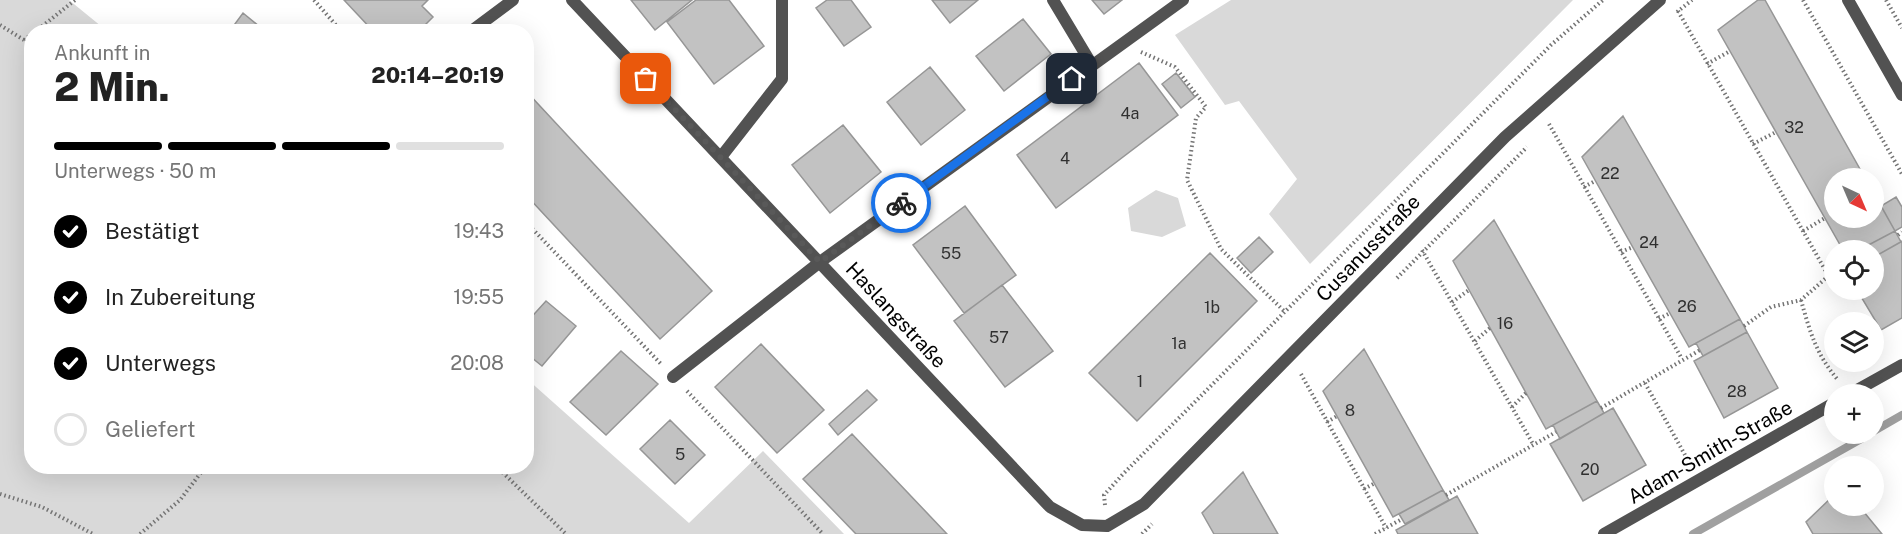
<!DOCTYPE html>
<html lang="de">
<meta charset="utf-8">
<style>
body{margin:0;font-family:"Public Sans",sans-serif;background:#f6f6f6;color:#222;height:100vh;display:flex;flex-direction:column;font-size:22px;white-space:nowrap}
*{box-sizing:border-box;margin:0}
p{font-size:20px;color:#767676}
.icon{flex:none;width:33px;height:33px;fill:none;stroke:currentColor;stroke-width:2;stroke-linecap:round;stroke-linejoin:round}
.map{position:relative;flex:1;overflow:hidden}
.drawer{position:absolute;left:24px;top:24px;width:510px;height:450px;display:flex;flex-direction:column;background:#fff;border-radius:24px;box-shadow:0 6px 24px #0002}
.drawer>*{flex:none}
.needle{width:39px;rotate:136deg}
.buttons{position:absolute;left:1824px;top:168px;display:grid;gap:12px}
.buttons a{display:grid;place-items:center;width:60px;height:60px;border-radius:50%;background:#fff;box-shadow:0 6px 24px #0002;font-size:30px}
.pin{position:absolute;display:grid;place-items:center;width:51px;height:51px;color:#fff;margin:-26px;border-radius:12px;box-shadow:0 3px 9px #0006}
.courier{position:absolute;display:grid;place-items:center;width:60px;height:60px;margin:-30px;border:4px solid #1a73e8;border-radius:50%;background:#fff;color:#222;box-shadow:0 2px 8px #0007}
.head em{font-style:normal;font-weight:800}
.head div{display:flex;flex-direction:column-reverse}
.head{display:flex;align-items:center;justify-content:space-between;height:102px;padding:0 30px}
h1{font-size:39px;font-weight:800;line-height:45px}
.bar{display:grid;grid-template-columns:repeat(4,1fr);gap:9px 6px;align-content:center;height:72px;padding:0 30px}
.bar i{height:8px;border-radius:4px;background:#e0e0e0}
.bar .active{background:#000}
.bar p{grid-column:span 4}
ol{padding:0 30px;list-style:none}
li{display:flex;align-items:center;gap:18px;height:66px}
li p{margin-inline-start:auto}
li .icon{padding:6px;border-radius:50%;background:#000;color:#fff;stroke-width:4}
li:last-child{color:#767676}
li i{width:33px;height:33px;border:3px solid #e0e0e0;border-radius:50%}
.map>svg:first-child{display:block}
</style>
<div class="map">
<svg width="1902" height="534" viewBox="0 0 1902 534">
<rect width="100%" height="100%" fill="#fff"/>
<!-- green -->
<path fill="#d9d9d9" d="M0,0H69L107,31L32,32V466H526L527,379L689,523L763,451L844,534H0Z
M1231,0H1573L1310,264L1269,214L1297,179L1239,101L1225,105L1175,35Z
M1156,190L1178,198L1186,226L1162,237L1131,231L1128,208Z"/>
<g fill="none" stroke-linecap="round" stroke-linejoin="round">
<!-- stream -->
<path stroke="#a0a0a0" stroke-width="8" d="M1874,431L1902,415
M1693,534L1870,434"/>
</g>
<!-- building -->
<path fill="#c2c2c2" stroke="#969696" stroke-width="1.5" d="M344,0H428L422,6L433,17L418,32H374Z
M631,0H692L655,30Z
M696,0H729L764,46L714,84L667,22Z
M827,0H851L871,27L844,46L816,8Z
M932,0H978L950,23Z
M1092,0H1122L1104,14Z
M1758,0H1765L1865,178H1834V218H1874V193L1895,231L1859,250H1843L1718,30Z
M243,13L266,32H229Z
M1023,19L1051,54L1004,91L976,56Z
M1139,63L1178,115L1056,208L1017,155Z
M930,67L965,110L921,145L887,102Z
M1176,73L1195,97L1181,108L1162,84Z
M526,91L712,291L660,339L526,195Z
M1623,116L1740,319L1689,347L1582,157Z
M843,125L881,172L830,213L792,165Z
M1896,197L1902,207V227L1895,231L1881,206Z
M965,206L1016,275L964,313L913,245Z
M1494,220L1597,401L1546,429L1453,261Z
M1895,231L1901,242L1874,257V250H1859Z
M1259,237L1273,252L1251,273L1237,258Z
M1902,241V318L1881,330L1857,290H1874V257Z
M1210,253L1257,301L1137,421L1089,373Z
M1002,285L1053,351L1005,387L954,321Z
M546,301L576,326L542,366L526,353V323Z
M1740,319L1747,332L1703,356L1696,343Z
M1747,332L1778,388L1724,418L1694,361Z
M761,344L824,410L777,453L715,387Z
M1364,349L1443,490L1393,517L1323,391Z
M621,351L658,384L606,435L570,402Z
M867,390L877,400L838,435L829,424Z
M1597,401L1604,413L1560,439L1553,425Z
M1613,408L1646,465L1583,501L1550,444Z
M670,420L705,455L675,484L640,449Z
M852,434L947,534H856L803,479Z
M1243,472L1250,485L1278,534H1214L1202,513Z
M1443,490L1449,500L1405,524L1399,514Z
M1834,495V506H1859L1882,534H1813L1806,522Z
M1457,496L1478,534H1398L1396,530Z"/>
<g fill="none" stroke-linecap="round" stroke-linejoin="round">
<!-- path -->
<path stroke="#747474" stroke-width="4" stroke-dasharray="1.5 3" stroke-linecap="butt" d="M314,0L342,32
M1803,0L1902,174
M1886,0L1902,28
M1678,11L1828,275
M1677,12L1692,0
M0,25L24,40L32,48
M35,32L75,0
M24,40L32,34
M1141,52L1175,67L1206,107L1196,118L1187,180L1221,249L1285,312
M1707,64L1730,51
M1549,124L1682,359
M1753,144L1776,132
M1584,187L1595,181
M526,222L661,364
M1803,231L1825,218
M1898,235L1902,232
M1422,250L1533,444
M1621,252L1633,247
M1397,278L1527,147
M1801,300C1810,332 1816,354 1838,380
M1452,302L1469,290
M1659,319L1670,313
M1744,326L1771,307L1801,300L1834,271
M1475,341L1490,328
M1301,374L1386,528
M1645,383L1690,464
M687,391L823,534
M1512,407L1526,393
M1601,408L1700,350
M1327,422L1337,416
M496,466L566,534
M1364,489L1375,483
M0,494L42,507L93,534
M1446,495L1556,432
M1105,505L1104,495L1124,473L1551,45L1603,0
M140,534L180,500L206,466
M1142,534L1152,524
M1375,534L1402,519"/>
<!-- lane -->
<path stroke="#525252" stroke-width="12" d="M721,157L782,79V0"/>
<!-- street -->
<path stroke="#525252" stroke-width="12" d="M572,0L1050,507L1082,525L1107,526L1144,504L1505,137L1660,0
M1053,0L1092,65
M1848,0L1902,95
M470,32L513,0
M673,377L820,262L1183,0
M1850,394L1902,365
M1604,534L1834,403"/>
</g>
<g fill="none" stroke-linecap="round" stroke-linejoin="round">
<!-- done -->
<path stroke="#595959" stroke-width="6" stroke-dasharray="0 10.8" d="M646,79L820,262L901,203"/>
<!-- route -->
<path stroke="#1a73e8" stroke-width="8" d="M901,203L1072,79"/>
</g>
<g text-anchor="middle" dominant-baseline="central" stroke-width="4.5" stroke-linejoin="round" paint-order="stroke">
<!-- number labels -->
<g font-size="16" fill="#303030">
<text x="1130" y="113">4a</text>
<text x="1794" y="127">32</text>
<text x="1065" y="158">4</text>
<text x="1610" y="173">22</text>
<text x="1649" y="242">24</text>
<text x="951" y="253">55</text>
<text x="1687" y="306">26</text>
<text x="1212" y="307">1b</text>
<text x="1505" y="323">16</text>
<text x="999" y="337">57</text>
<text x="1179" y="343">1a</text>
<text x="1140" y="381">1</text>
<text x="1737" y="391">28</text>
<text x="1350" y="410">8</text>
<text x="680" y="454">5</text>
<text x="1590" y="469">20</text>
</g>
<!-- street labels -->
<g font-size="20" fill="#000" stroke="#fff">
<text transform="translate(1368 248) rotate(-46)">Cusanusstraße</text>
<text transform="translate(896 315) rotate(47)">Haslangstraße</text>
<text transform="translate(1710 452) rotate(-30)">Adam-Smith-Straße</text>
</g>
</g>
</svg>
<div class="buttons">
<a><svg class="needle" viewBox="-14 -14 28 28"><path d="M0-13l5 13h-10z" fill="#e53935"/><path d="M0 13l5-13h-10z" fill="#767676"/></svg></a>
<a><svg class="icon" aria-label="locate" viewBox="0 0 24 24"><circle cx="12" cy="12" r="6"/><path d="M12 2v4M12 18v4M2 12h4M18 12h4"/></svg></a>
<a><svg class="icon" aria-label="layers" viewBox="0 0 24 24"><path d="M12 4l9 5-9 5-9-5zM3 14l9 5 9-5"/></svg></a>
<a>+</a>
<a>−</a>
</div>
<div class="pin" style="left:646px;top:79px;background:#ea580c"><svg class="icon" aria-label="bag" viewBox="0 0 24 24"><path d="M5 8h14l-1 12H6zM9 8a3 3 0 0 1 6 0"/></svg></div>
<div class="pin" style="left:1072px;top:79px;background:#1f2937"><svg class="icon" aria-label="home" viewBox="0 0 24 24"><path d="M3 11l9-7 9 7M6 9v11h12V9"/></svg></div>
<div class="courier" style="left:901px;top:203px"><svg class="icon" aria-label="bike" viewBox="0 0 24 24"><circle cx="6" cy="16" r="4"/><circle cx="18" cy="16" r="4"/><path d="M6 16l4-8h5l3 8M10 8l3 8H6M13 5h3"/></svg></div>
<section class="drawer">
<div class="head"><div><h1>2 Min.</h1><p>Ankunft in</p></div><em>20:14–20:19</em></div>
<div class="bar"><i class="active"></i><i class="active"></i><i class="active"></i><i></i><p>Unterwegs · 50 m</p></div>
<ol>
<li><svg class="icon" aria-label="check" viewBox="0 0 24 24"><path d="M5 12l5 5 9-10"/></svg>Bestätigt<p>19:43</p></li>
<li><svg class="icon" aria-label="check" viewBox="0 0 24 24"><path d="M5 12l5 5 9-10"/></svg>In Zubereitung<p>19:55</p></li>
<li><svg class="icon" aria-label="check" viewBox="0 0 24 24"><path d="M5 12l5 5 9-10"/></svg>Unterwegs<p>20:08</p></li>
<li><i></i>Geliefert</li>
</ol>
</section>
</div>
